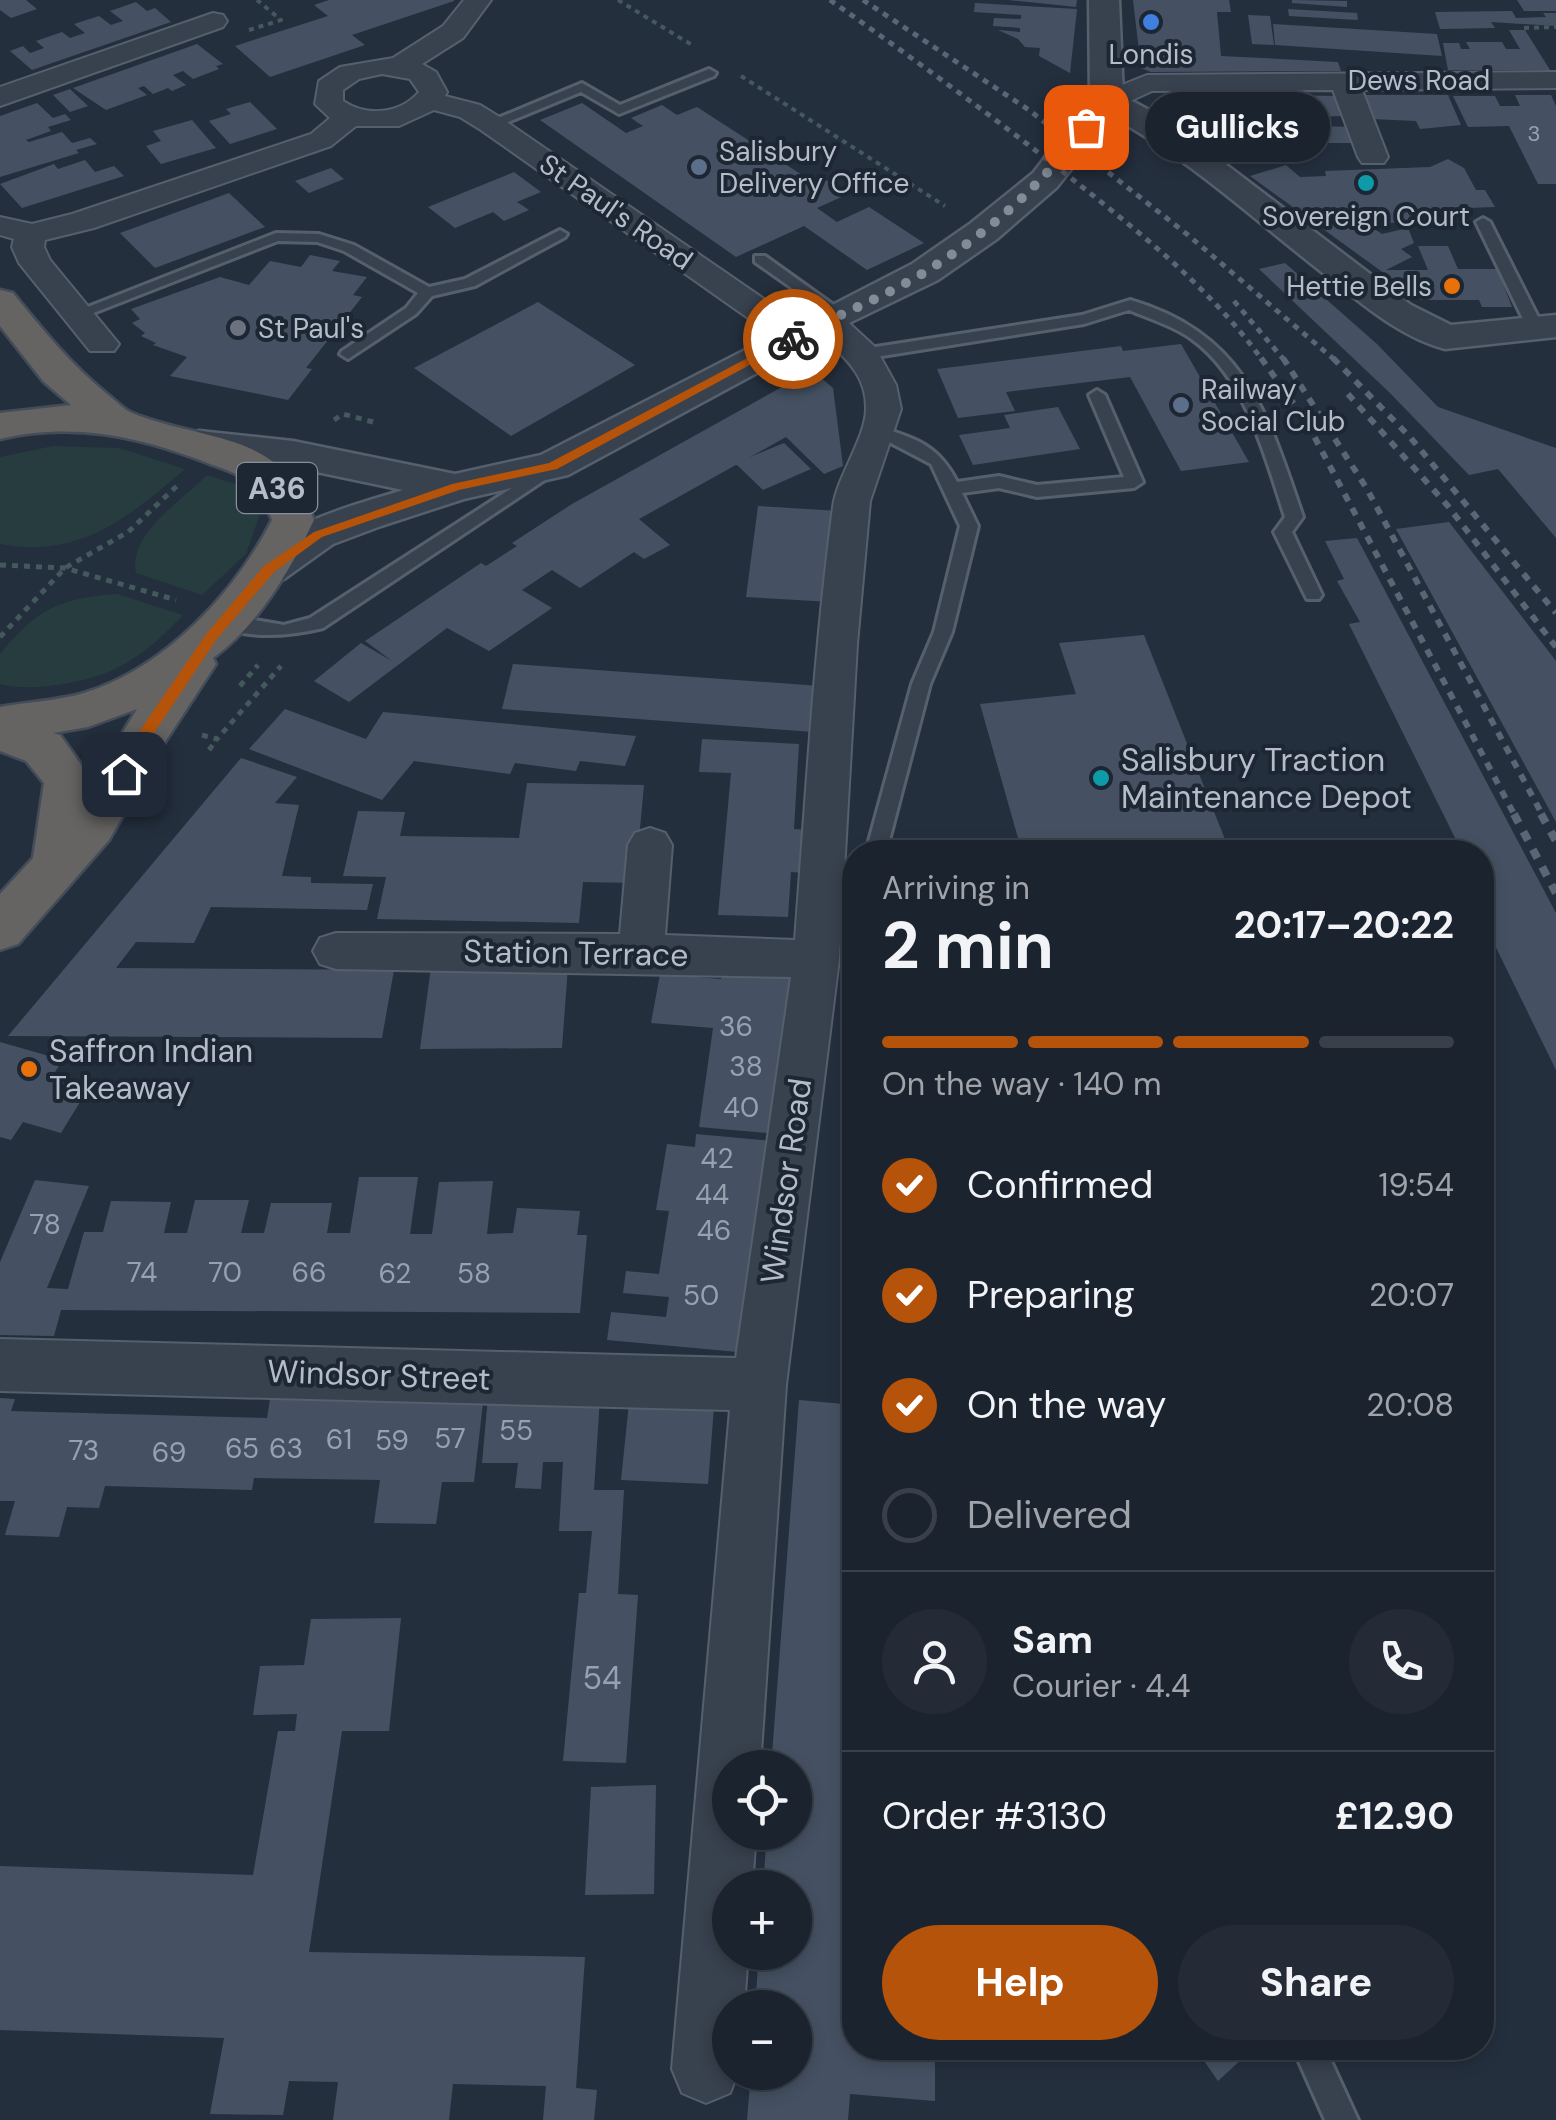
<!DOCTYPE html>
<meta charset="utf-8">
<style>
body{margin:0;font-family:"DM Sans",sans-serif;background:#242b36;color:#f1f3f6;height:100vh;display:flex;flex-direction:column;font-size:38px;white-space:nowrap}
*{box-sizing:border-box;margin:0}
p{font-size:32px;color:#a0a4aa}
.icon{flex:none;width:55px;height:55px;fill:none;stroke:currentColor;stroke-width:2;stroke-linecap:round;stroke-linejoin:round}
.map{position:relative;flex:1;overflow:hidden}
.panel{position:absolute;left:842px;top:840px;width:652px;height:1220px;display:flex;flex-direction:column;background:#1b232e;border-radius:40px;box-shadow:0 5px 15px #0003,0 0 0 2px #39404a}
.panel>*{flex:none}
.tools{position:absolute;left:712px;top:1750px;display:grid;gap:20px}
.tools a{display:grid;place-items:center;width:100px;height:100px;border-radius:50%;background:#1b232e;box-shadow:0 5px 15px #0003,0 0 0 2px #39404a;font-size:50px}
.pin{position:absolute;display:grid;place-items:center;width:85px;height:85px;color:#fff;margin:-42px;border-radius:20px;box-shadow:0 5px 15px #0006}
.courier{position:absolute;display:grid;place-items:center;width:100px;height:100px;margin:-50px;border:8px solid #b45309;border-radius:50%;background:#fff;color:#222;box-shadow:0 2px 12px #0007}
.bubble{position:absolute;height:70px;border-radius:35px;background:#1b232e;box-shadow:0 5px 15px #0003,0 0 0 2px #39404a;font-size:32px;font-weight:700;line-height:70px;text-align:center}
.headline em{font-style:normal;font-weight:700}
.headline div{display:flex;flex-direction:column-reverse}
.headline{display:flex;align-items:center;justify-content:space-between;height:170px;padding:0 40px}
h1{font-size:65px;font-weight:700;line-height:75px}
.bar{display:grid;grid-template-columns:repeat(4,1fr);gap:15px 10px;align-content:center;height:120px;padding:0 40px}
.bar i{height:12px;border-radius:8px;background:#39404a}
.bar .on{background:#b45309}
.bar p{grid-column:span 4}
.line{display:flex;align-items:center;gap:25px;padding:0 40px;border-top:2px solid #39404a}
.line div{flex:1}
.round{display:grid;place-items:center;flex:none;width:105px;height:105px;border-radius:52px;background:#242b36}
ol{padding:0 40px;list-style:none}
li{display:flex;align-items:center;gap:30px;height:110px}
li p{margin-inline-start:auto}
li .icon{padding:10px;border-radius:50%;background:#b45309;color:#fff;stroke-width:4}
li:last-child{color:#a0a4aa}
li i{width:55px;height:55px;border:5px solid #39404a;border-radius:50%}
.action{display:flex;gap:20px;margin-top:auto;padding:20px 40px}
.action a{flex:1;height:115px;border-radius:60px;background:#b45309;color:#fff;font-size:40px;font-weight:700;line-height:115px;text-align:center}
.action a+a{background:#242b36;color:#f1f3f6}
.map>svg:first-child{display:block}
</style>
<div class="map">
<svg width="1556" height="2120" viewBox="0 0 1556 2120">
<rect width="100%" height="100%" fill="#242f3e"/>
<!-- green -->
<path fill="#263c3f" d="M53,446L119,448L185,469C129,517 80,559 0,544V457Z
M207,475L242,486L260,514L246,554L202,595L136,573C128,533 182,501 207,475Z
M117,594L183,615C163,636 142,656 115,669C89,682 28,693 0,684V654C37,609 59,598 117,594Z"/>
<!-- building -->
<path fill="#455162" d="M0,0H26L37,9L11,18L0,10Z
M329,0H454V1L352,35L365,45L270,77L235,46L328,16L314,5Z
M1008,0H1077L1076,7Z
M1133,0H1229L1231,12H1217L1221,56L1338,62L1341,71L1151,72L1141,68Z
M1292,0L1347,1V7L1292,3Z
M1517,0H1556V11H1524Z
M136,2L147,11L155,8L171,22L32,70L10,51L23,46L30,53L44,48L36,41L62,32L70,38L85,33L74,24L99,16L111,25L123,21L110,11Z
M975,3L1077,9L1070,73L1039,56L1040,48L1025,47L1018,39L998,30L1020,32V28L993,26L994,18L1021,19V15L974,12Z
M1288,9L1357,13L1358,20L1289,16Z
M1512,11L1516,18L1546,17L1543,13H1556V26L1491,22L1495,28L1440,29L1435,12Z
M1248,15L1270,16L1274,45L1252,44Z
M1273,24L1437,34L1442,56L1275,45Z
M1509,30H1525L1550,70H1448L1443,43H1459L1461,49H1470L1466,42H1502L1506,49H1520Z
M197,44L223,64L216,66L219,69L193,79L183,71L173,75L186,85L172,91L168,88L153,94L144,86L138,88L147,95L106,110L73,88Z
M70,89L88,106L70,112L53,95Z
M1254,95L1274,123L1287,120L1279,95L1337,96L1344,116L1301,117L1312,128L1284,133L1295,144L1274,148L1281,154L1243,162L1231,161L1160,96Z
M1363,95H1448L1461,125L1420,129L1416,121L1372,119Z
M1515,95H1551L1556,106V184H1538L1509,126L1468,127L1453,96H1495L1500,106H1520Z
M250,102L277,129L230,144L209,121L231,114L226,109Z
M37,103L53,118L65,114L71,120L48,127L51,131L26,140L29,142L62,132L72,143L90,138L97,144L76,150L79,153L0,177V116Z
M582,103L626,133L643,126L631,118L662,105L677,115L697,107L816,184L826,180L848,194L817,208L837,222L869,207L924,243L867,270L804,226L736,257L540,120Z
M192,120L216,148L161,164L146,146L161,141L153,131Z
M1318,126L1354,127L1359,143H1323Z
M1448,159L1464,168L1476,190H1485L1495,207L1411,210L1418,222L1389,223L1387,220L1370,226L1382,234L1408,228L1414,243L1401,249L1412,257L1386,270H1428L1418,246H1448L1458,269H1497L1512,307H1482L1479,300H1421L1250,176L1286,165L1300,177L1326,176L1325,171L1430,167Z
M85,160L95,172L114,166L124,176L22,208L0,184L54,164L58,169Z
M331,168L344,179L309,193L295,181Z
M514,172L541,192L517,202L529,210L504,221L493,212L455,228L428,207Z
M229,193L265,227L155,268L120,233Z
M310,255L340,261L332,271L367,277L353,295L362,297L306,368L312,369L288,400L170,376L187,357L153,345L156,343L141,336L145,333L132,323L140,319L131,309L220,277L249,285L270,261L301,267Z
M1285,263L1377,344L1438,407L1556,448V538L1498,469L1469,475L1390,393L1259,269Z
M538,302L635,365L511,436L414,368Z
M1181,344L1249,462L1181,471L1130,377L1006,392L1015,411L958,418L937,369L1121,346L1123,351Z
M805,374L819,376L833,388L843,466L824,474L786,437L639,519L670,545L644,559L634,552L580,588L552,570L522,590L552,608L489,651L447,628L349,702L314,681L361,643L392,661L365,641L481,563L486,566L517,546L512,543L572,504Z
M1058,407L1080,449L973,465L959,435L1010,428L1004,415Z
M784,443L811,469L763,490L735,463Z
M758,506L839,511L832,602L746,597Z
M1449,522L1556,661V822L1396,529Z
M1357,538L1556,913V1070L1482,919V852H1462L1349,624L1360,622L1337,581L1344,579L1325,541Z
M1144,635L1230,852H1022L980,704L1076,694L1059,643Z
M513,664L820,686L814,732L502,709Z
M285,709L366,739L383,712L636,736L625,766L580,761L576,771L515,763L510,774L414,761L382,800L249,749Z
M702,739L799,744L794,829L808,830L805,873L791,872L788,917L718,915L731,773L699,772Z
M241,758L297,777L275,803L299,805L282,876L311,877V883L373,884L367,910L211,907L194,943L136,942L116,968L394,970L382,1038L8,1036Z
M527,783L644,785L635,883L583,882L579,923L377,919L386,877L343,876L358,811L405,812L400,836L519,838Z
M723,960L797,966L778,1134L699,1127L713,1028L651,1023L660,974L721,979Z
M568,966L562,1048L420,1049L431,967Z
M0,1042L63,1060L51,1078L88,1089L61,1133L23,1122L11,1140L0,1137Z
M696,1134L773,1141L749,1353L607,1340L611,1312L666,1317L669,1297L623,1293L626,1271L659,1274L669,1211L656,1210L667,1144L695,1147Z
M359,1177H418L410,1234H432L439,1182L493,1181L487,1234L513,1233L517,1208L580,1211L577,1235H587L580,1313L61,1310L54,1336L0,1335V1262L35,1180L89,1186L47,1288L68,1289L84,1232H103L111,1201L171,1202L164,1233H187L195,1200H249L241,1233H264L271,1203H332L327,1233H350Z
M484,1394L474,1482H442L436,1524L374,1523L380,1480L254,1478L252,1490L105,1486L99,1508L67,1507L59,1537L5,1535L15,1501H0V1398L15,1399L11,1411L267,1418L270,1399Z
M488,1397H600L594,1490H624L618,1594L638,1595L626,1763L563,1761L579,1593H586L592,1531H559L563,1462H543L541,1489L515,1488L518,1463H482Z
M799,1400L855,1405V2048H935V2101L850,2094L848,2120H747L751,2072H795V2008H755L759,1952H795V1888H763L767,1832H795V1768H771Z
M629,1403L714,1407L708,1484L621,1480Z
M401,1618L389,1731H342L309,1952L585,1957L576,2088L597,2090L594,2120H543L546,2086L453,2084L449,2120H333L338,2082L289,2081L283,2115L210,2114L224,2038L0,2030V1866L253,1875L278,1731H295L297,1714L253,1715L260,1666L304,1665L311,1619Z
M656,1785L654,1894L585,1895L591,1787Z
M1195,2048H1254L1218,2081Z"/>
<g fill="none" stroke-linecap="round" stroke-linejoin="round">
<defs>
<path id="service" d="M709,69L716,73L714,76L619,114L581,92L496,127L484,124L582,83L620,105Z
M1483,218L1490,222L1544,329L1542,332L1528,329L1476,222Z
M560,230L567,234L565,237L475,286L432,296L416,314L348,359L340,354L342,351L406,308L418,293L344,251L317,242L278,241L83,317L70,314L276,233L319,234L354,245L429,287L465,279Z
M755,256H765L846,314L833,317L755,262Z
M1130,300C1246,334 1267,413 1303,517L1292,532L1322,595L1319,599H1307L1274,532L1285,517C1265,456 1246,379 1193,340C1174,326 1150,319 1129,310L1084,324L863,359L855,354L863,349L1082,315Z
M1097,390L1105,395L1143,482L1134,488L1037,497L999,488L962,493L978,526L952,632L930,684L886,852H866L912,684L934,632L960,526L931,464L870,432L878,427C916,438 939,446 957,482L999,476L1037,485L1124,477L1089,395Z
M549,464L555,465V473L323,628C295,635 239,642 216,621L225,615L284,625L310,618Z
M1293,2048H1325L1358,2120H1325Z"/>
<path id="minor" d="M464,0H491L463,38L422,64L436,72L447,92L445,96L480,105L501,118L809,330L814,337L809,344H785L481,130L460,117L434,110L399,126H356L331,146L94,228L45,240L44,247L50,260L119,344L114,351H90L19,263L12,247L14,239L0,235V217L32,224L72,214L311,134L330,118L315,104L319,81L340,67L393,58L443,26ZM382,74L410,79L419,92C400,114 367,117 343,101V90L359,79Z
M213,13L223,15L227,21L223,27L0,106V87Z
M1556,72V88L1362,90L1388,157L1384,163H1362L1358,157L1333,90L1152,91L1117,107H1097L1093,101L1097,95L1147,75Z
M826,310L838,313L875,347L896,385L901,409L870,501L857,644L839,959L786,1385L760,1768H730V1832H756L752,1888H730V1952H748L744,2008H730V2072H738L730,2093L706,2103L682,2093L672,2069L730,1410L0,1391V1339L736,1358L791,977L336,969L320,964L313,951L320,938L336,933L620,934L628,845L635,833L650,828L665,833L672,845L665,935L795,940C806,796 814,651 833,507C837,476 867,436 866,407C866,365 830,350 810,320L814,313Z"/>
<path id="tertiary" d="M1089,0H1119L1123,96L1160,116L1207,150L1411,305L1451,325L1556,315V337L1445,349C1400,337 1364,305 1328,277C1258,223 1190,159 1112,117L1057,187L997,239L938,280L851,322L568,475L464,499L381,526L333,544L284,579L269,584L254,579L247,569C275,524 355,505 403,490L293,467L199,457L185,453L179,444L185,435L199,431L293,441L455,474L541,455L912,264L971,223L1033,173L1090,100Z"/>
<path id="trunk" d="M0,290L13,293C43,330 70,364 107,394C115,400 123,409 132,413C207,443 280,429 314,520C290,571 259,624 213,658L216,664L165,742L109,840L18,944L0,950V894L33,858L44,783L26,761L0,751V707C27,702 57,701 84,693C164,669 235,593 272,520C266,505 260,491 247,481C235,471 219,468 205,462C137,436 72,422 0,439V413L71,405L43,381L0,326ZM137,709L93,781L60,735L53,733L88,727Z"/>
</defs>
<!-- service casing -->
<use href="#service" stroke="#565f6c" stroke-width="6"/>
<!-- minor casing -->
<use href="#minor" stroke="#565f6c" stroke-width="4"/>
<!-- tertiary casing -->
<use href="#tertiary" stroke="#565f6c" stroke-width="5"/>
<!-- trunk casing -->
<use href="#trunk" stroke="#434c59" stroke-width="5"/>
<!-- path-far1 -->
<path stroke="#44595c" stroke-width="4" stroke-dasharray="5 5" stroke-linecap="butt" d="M618,0L692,45
M1524,28L1556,27
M249,30L281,20L257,0
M741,76L945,206"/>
<!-- path -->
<path stroke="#44595c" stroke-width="5" stroke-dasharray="6 6" stroke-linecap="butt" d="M334,420L343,414L373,422
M0,565L65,568L176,600
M0,637L65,568L128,532L179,484
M240,686L258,665
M202,735L217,739L281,666
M209,750L217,739"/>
<!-- service -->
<use href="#service" fill="#38414e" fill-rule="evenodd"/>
<!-- minor -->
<use href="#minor" fill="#38414e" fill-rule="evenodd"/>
<!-- tertiary -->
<use href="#tertiary" fill="#38414e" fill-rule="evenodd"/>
<!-- trunk -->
<use href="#trunk" fill="#656462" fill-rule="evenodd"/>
<!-- rail-far2 -->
<path stroke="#5a6575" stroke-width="5" stroke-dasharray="6 6" stroke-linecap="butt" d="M830,0C914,59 995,118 1076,182C1144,236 1212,290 1263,361
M863,0L1029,110L1188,235L1336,361
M1234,301L1285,361"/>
<!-- rail-far1 -->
<path stroke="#5a6575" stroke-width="6" stroke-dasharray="8 8" stroke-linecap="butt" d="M1261,358L1306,421L1515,816
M1283,358L1367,489L1543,816
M1333,358L1410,437L1556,613
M1348,394L1448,506L1556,647"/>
<!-- rail -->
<path stroke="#5a6575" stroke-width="8" stroke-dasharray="10 10" stroke-linecap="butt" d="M1514,814L1556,893
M1541,814L1556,841"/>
</g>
<!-- route -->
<path fill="#b45309" d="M789,336L798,339L557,469L459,490L322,537L274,572L216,640L154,733L130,778H119L117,774L143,726L207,633L264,566L314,532L452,484L549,463Z"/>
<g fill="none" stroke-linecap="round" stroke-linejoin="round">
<!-- done -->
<path stroke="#828b98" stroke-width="10" stroke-dasharray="0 18" d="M793,339C836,315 883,298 925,272C991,231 1038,188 1086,127"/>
</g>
<!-- markers -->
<circle fill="#3f7fe0" stroke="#1d2633" stroke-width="4" cx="1151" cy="22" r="10"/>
<g fill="#5c6f8a" stroke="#1d2633" stroke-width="4">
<circle cx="699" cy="167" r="10"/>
<circle cx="1181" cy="405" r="10"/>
</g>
<g fill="#0f9aa8" stroke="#1d2633" stroke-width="4">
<circle cx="1366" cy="183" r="10"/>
<circle cx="1101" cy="778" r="10"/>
</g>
<g fill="#e8710a" stroke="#1d2633" stroke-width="4">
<circle cx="1452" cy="286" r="10"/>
<circle cx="29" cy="1069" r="10"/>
</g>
<circle fill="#6b7280" stroke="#1d2633" stroke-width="4" cx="238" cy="328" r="10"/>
<g text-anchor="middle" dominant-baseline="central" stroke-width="8" stroke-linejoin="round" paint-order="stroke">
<!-- far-number labels -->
<g font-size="22" fill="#98a1af">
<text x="1534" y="133">3</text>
</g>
<!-- far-poi labels -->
<g font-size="28" fill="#b4bcc9" stroke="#1d2633" text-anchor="start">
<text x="1151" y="54" text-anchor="middle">Londis</text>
<text x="719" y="151">Salisbury<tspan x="719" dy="32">Delivery Office</tspan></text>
<text x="1366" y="216" text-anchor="middle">Sovereign Court</text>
<text x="1432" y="286" text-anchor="end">Hettie Bells</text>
<text x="258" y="328">St Paul's</text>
<text x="1201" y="389">Railway<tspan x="1201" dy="32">Social Club</tspan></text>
</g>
<!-- far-street labels -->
<g font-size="28" fill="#b4bcc9" stroke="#1d2633">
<text x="1419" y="80">Dews Road</text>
<text transform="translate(616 212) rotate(35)">St Paul's Road</text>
</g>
<!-- number labels -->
<g font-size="28" fill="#98a1af">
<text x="736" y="1026">36</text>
<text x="746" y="1066">38</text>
<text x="741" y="1107">40</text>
<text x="717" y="1158">42</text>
<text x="712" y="1194">44</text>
<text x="45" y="1224">78</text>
<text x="714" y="1230">46</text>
<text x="142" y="1272">74</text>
<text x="225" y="1272">70</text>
<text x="309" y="1272">66</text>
<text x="395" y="1273">62</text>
<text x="474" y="1273">58</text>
<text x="701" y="1295">50</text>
<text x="516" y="1430">55</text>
<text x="450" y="1438">57</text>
<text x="339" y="1439">61</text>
<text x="392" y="1440">59</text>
<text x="242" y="1448">65</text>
<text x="286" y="1448">63</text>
<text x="84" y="1450">73</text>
<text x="169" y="1452">69</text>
</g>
<!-- shield labels -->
<rect fill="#1d2633" stroke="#878f9c" stroke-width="2.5" x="237" y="463" width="80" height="50" rx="8"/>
<g font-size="30" font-weight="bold" fill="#b4bcc9">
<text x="277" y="488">A36</text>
</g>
<!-- poi labels -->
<g font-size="32" fill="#b4bcc9" stroke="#1d2633" text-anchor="start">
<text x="1121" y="760">Salisbury Traction<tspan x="1121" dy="37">Maintenance Depot</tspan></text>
<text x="49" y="1051">Saffron Indian<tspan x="49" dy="37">Takeaway</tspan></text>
</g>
<!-- street labels -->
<g font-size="32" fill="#b4bcc9" stroke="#1d2633">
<text transform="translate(576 953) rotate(1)">Station Terrace</text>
<text transform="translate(786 1181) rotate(-82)">Windsor Road</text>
<text transform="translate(379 1375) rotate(2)">Windsor Street</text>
</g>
<!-- near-number labels -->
<g font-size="32" fill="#98a1af">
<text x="602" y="1678">54</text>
</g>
</g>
</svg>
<div class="tools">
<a><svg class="icon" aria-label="locate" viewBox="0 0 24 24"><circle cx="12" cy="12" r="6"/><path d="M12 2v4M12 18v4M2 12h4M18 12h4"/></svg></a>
<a>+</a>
<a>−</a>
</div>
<div class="pin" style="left:1086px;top:127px;background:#ea580c"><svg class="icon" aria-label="bag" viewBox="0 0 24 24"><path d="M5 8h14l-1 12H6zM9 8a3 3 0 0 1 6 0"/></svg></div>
<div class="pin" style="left:124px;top:774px;background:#1f2937"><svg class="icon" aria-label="home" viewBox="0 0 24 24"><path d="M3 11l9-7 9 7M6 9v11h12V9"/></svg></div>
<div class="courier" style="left:793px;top:339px"><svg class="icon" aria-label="bike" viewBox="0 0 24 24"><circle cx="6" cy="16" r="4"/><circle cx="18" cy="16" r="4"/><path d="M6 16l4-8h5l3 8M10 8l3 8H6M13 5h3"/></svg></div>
<div class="bubble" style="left:1145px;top:92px;width:185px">Gullicks</div>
<section class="panel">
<div class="headline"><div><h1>2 min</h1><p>Arriving in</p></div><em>20:17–20:22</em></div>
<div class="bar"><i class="on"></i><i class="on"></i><i class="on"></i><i></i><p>On the way · 140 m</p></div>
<ol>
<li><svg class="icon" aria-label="check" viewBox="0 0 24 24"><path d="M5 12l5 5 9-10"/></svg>Confirmed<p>19:54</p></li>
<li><svg class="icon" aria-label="check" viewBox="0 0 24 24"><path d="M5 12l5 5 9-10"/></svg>Preparing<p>20:07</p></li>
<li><svg class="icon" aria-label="check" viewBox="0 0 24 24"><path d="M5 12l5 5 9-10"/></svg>On the way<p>20:08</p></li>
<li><i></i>Delivered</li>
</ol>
<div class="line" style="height:180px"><a class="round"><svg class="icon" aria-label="person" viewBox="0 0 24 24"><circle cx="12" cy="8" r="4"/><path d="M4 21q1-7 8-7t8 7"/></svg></a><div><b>Sam</b><p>Courier · 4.4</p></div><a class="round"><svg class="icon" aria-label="phone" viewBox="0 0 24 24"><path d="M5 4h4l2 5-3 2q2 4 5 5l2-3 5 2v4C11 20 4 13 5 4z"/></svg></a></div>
<div class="line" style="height:130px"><div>Order #3130</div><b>£12.90</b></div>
<div class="action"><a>Help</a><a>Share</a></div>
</section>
</div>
